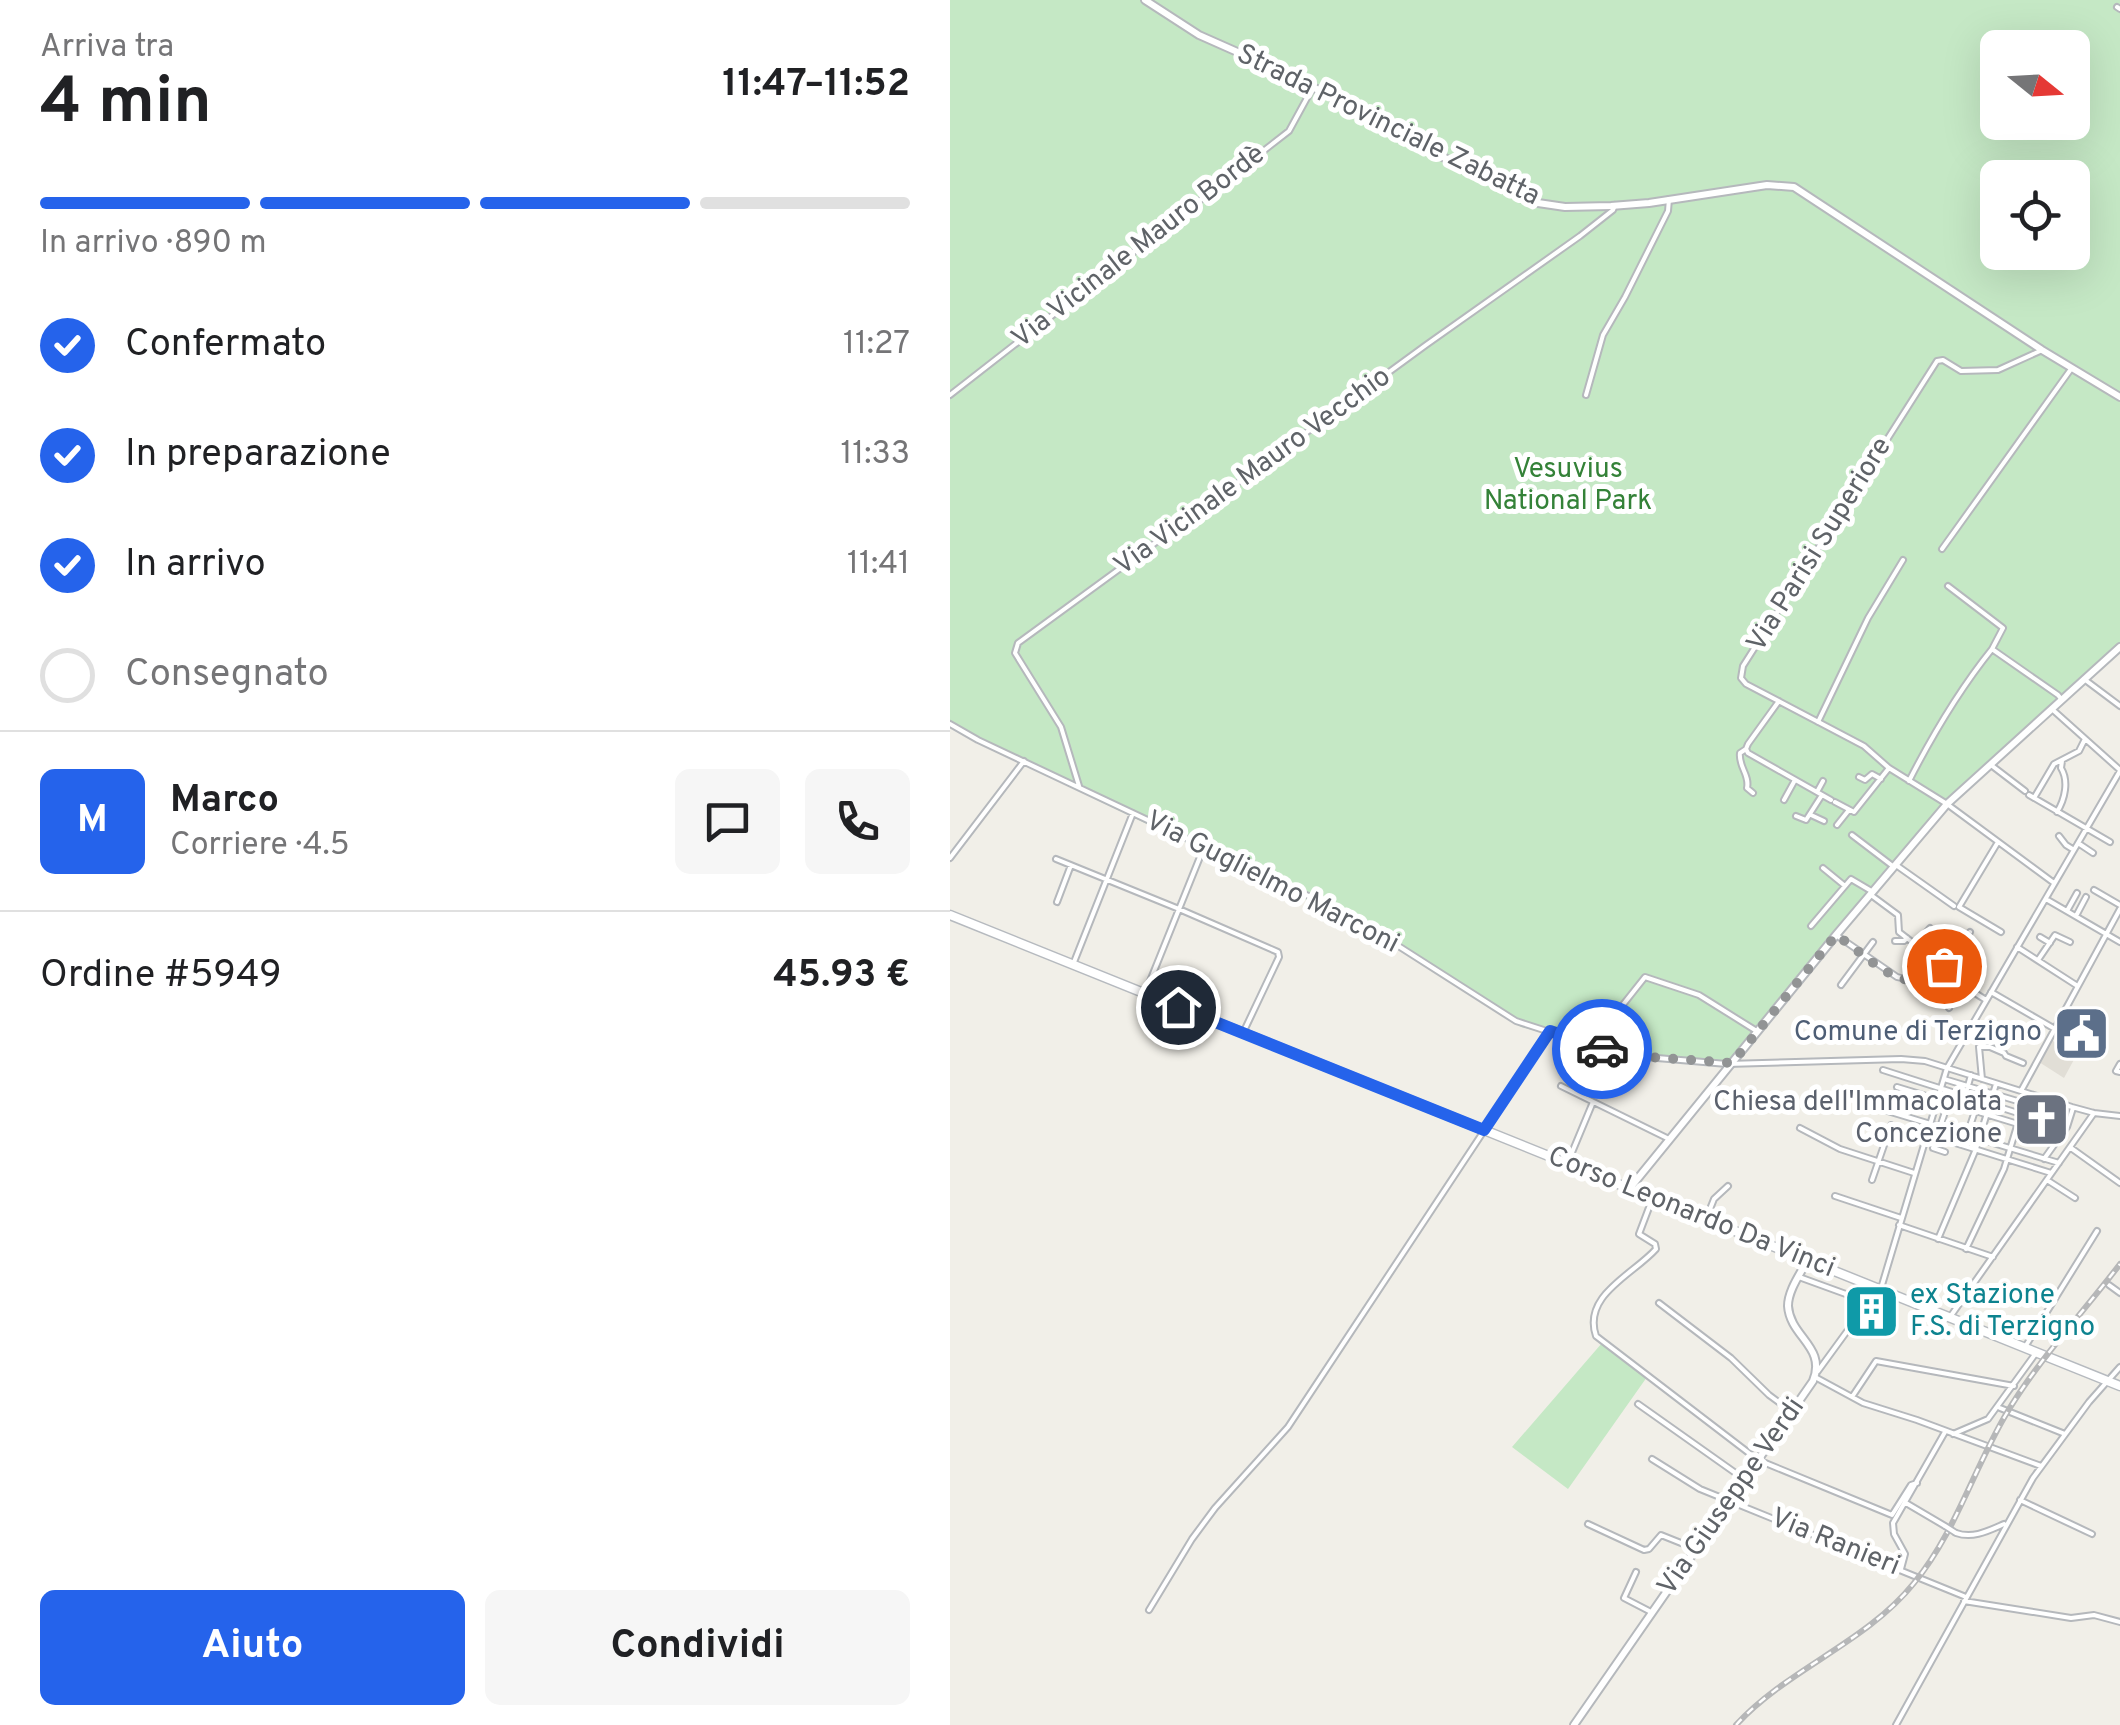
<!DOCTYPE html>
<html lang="it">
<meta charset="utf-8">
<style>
body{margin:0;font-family:Overpass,sans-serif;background:#f6f6f6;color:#202124;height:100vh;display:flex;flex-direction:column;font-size:38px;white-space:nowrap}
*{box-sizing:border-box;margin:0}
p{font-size:32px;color:#757577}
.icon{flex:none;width:55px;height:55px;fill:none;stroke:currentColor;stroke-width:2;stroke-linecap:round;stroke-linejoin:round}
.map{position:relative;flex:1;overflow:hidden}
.side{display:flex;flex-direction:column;background:#fff;width:950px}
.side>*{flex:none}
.needle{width:65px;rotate:108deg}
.buttons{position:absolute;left:1030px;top:30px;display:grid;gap:20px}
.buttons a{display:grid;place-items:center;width:110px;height:110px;border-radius:15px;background:#fff;box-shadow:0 10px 40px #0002;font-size:50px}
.pin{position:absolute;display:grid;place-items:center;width:85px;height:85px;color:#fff;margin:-42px;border:5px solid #fff;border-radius:50%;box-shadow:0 2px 10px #0007}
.courier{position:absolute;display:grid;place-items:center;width:100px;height:100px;margin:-50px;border:8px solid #2563eb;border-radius:50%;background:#fff;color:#222;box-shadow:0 2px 12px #0007}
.head em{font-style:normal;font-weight:700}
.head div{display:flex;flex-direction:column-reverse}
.head{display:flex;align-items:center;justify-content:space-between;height:170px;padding:0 40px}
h1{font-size:65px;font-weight:700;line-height:75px}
.bar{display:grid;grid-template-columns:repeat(4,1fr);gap:15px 10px;align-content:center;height:120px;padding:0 40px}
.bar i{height:12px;border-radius:8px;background:#e0e0e0}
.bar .current{background:#2563eb}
.bar p{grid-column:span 4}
.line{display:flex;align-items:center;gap:25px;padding:0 40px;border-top:2px solid #e0e0e0}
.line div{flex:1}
.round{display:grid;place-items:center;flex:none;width:105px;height:105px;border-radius:15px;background:#f6f6f6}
ol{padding:0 40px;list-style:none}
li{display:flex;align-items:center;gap:30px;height:110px}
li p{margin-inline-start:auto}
li .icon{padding:10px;border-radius:50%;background:#2563eb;color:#fff;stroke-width:4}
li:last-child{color:#757577}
li i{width:55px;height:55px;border:5px solid #e0e0e0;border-radius:50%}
.action{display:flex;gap:20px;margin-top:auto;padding:20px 40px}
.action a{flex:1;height:115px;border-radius:15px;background:#2563eb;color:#fff;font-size:40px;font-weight:700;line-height:115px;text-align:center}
.action a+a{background:#f6f6f6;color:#202124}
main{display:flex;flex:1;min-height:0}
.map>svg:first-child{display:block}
</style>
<main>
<section class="side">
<div class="head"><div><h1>4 min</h1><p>Arriva tra</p></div><em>11:47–11:52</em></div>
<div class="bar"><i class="current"></i><i class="current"></i><i class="current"></i><i></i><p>In arrivo · 890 m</p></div>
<ol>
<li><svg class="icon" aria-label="check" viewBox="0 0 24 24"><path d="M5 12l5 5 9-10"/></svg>Confermato<p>11:27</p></li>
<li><svg class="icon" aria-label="check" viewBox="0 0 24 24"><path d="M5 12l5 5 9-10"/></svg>In preparazione<p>11:33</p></li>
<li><svg class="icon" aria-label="check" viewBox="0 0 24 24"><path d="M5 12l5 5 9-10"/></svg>In arrivo<p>11:41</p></li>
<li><i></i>Consegnato</li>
</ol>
<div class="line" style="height:180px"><b class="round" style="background:#2563eb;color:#fff">M</b><div><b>Marco</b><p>Corriere · 4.5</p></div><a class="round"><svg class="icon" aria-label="chat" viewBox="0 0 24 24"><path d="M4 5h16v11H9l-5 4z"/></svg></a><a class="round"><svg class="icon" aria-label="phone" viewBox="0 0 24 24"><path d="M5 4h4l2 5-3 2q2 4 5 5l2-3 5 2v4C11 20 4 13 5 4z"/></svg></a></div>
<div class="line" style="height:130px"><div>Ordine #5949</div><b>45.93 €</b></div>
<div class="action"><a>Aiuto</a><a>Condividi</a></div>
</section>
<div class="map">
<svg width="1170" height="1725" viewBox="0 0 1170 1725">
<rect width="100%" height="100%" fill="#f1efe8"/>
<!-- education -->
<path fill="#e1ded6" d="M1101,1040L1127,1054L1114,1078L1089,1062Z"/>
<!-- green -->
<path fill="#c5e8c5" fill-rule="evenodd" d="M0,0H1170V648L1060,752L1018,783L783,1063L772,1065L685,1058L656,1053L639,1045L571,1027L453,951L398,920L149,801L0,725ZM1048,48H1122V122H1048ZM1048,178H1122V252H1048Z
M652,1343L697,1377L618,1489L562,1447Z"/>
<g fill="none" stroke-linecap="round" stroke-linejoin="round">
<defs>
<path id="minor" d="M1167,7L1170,9
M1090,351L1048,370L1011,371L993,360L987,361L793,666L791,678L796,684L914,746L939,768L997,804L1104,883
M0,395L339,131L363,87
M636,395L653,335L675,297L718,211L719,199
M992,549L1121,369
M998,586L1053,628L1042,649
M1134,679L1170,706
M829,701L798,744L796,749L798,753L881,800
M1103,710L1170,770
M868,722L918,618L953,560
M0,724L28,740L403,917L566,1021L665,1053L684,1056L777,1064L951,1059L975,1061L1122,1107L1144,1113L1170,1116
M796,749L790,753C788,766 800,775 797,788L803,793
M1041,765L1075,791
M909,777L915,780L922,774L931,779
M959,781C983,734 1009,690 1042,649L1108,695L1112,700
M129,786L111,727L65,653L68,643L476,345L630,236L663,210L665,205
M867,792L873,781
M1079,795L1160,842
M1084,798L1104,764L1129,751L1135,739
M834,800L845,780
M885,802L904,812L939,768
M1107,812C1115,799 1119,781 1111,768L1112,761
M861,815L874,821
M846,816L856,820L872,795
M887,825L899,810
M902,835L944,867
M1109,836L1116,845L1124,850
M1048,842L1009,907L1051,932
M1128,843L1143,853
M0,858L74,761
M106,859L229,909L328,952L329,957L293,1033
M946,865L1004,906
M873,868L895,886
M1144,890L1170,905
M921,895L948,915L949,932L980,956
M1096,899L1170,942
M107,902L121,865
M1117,911L1127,893
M1126,916L1136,897
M861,926L901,879L923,892
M886,935L947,977C960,981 973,976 987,982L995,974L1036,1000
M1090,937L1100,943
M945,941H954L957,938
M1067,947L1126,985
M1088,960L1105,935L1120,942
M124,962L183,813
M995,974L994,966L1020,932
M963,979L987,946L974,935L980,928
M987,982C995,990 993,999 999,1008
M891,985L923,942
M196,991L254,847
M1041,992L1105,1029
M641,1045L695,977L749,995L805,1030
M1170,1064L1166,1071L1170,1072
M933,1070L1071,1114
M994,1079L1074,1103
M1032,1079L1029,1047H1040L1054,1053L1056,1056L1073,1063
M611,1086L719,1139
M947,1087L1068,1124
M1071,1091L1170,909
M921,1106L1109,1163
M1012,1107L1021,1075
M850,1128L890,1149L964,1173
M1017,1135L1025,1111
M986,1137L1101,1173
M1121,1148L1170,1183
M995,1152L983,1148L998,1103
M1094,1159L1117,1127L1123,1108
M618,1162L643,1102
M922,1180L941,1125
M1097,1180L1125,1198
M885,1196L951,1218
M703,1197L689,1234L705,1244L706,1249C684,1274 632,1295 646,1336L808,1460L942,1515L961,1485L967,1483
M756,1219L764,1199L778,1186
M949,1225L1043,1257
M988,1239L1026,1149L1046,1084
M1016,1249L1054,1169L1077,1093
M849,1277L926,1305L997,1068L1170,771
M1159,1285L1170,1293
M709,1303L781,1358L819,1395L842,1412
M1000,1317L1144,1113
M1075,1347L1147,1231
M868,1371L903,1323
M865,1377L913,1403L967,1420L1091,1466
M902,1397L926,1361L1064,1386
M688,1404L794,1479
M1050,1408L1115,1434
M1003,1434L1038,1419L1086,1353
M702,1459L750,1489L1016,1597
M1070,1500L1142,1534
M956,1503L995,1526
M638,1524L694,1550L699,1549L711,1535L746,1549
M1006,1533C1023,1539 1038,1531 1054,1524
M951,1569L955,1554L944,1534L943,1523L995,1432
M686,1572L674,1598L701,1612
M1014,1601L1121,1618L1144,1615L1170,1622
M199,1610L242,1539L265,1508L338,1427L600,1031
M946,1725L1083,1478L1139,1402L1170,1367"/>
<path id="tertiary" d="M195,0L249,35L346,78L519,171L588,203L615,207L661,206L699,203L817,185L844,187L1092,350L1170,397
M680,1188L886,935L997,804L1170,647
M624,1725L863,1381C877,1347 840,1337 838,1306C838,1290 851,1273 858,1259"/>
<path id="secondary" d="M0,915L1170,1386"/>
</defs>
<!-- minor casing -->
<use href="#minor" stroke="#b5b8bc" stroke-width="8"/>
<!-- tertiary casing -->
<use href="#tertiary" stroke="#b5b8bc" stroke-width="10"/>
<!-- secondary casing -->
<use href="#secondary" stroke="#b6babf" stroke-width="11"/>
<!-- minor -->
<use href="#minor" stroke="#fff" stroke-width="4"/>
<!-- tertiary -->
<use href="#tertiary" stroke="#fff" stroke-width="6"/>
<!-- secondary -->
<use href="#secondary" stroke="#fff" stroke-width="8"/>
<defs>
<path id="rail" d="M786,1725C837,1669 916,1643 964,1583C1005,1533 1023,1471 1055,1416C1087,1361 1132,1314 1170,1264"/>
</defs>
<!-- rail casing -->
<use href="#rail" stroke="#b6b7b8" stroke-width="6"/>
<!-- rail -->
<use href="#rail" stroke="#fff" stroke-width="2.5" stroke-dasharray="8" stroke-linecap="butt"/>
<defs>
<path id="minor-bridge" d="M995,1526L1006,1533"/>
</defs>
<!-- minor-bridge casing -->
<use href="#minor-bridge" stroke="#b5b8bc" stroke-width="8" stroke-linecap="butt"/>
<!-- minor-bridge -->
<use href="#minor-bridge" stroke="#fff" stroke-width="4"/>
</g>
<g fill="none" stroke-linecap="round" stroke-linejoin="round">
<!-- done -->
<path stroke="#929495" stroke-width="10" stroke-dasharray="0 18" d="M652,1049L684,1056L782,1063L886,935C906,948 926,968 947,977C960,983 973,977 987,982L995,974L994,966"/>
<!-- route -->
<path stroke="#2563eb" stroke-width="12" d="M228,1007L534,1130L600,1031L652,1049"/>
</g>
<!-- icons -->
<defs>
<symbol id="civic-square" viewBox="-11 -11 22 22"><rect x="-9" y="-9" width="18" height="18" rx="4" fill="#5c6f8a" stroke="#fff"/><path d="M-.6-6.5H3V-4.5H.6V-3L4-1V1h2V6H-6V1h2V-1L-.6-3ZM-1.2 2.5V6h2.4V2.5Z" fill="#fff"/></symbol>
<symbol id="church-square" viewBox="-11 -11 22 22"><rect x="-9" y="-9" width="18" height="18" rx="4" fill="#6b7280" stroke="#fff"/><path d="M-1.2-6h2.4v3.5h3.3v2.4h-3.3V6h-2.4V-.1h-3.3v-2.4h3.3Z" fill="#fff"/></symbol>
<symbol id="building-square" viewBox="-11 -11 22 22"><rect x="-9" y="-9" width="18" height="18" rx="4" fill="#0f9aa8" stroke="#fff"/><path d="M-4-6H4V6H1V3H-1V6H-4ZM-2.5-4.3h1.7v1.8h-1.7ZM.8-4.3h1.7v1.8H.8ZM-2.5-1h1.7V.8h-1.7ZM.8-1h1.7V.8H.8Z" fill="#fff"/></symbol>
</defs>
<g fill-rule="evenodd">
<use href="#civic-square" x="1100" y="1002" width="63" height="63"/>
<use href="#church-square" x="1060" y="1088" width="63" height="63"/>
<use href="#building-square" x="890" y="1280" width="63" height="63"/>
</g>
<g text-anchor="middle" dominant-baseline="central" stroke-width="10" stroke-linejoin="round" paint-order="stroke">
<!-- street labels -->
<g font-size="28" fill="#5f6368" stroke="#fff">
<text transform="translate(438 126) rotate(26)">Strada Provinciale Zabatta</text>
<text transform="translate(189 247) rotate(-38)">Via Vicinale Mauro Bordè</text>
<text transform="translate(303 472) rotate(-36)">Via Vicinale Mauro Vecchio</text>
<text transform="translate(870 545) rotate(-58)">Via Parisi Superiore</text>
<text transform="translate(322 883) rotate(27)">Via Guglielmo Marconi</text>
<text transform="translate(741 1213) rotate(22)">Corso Leonardo Da Vinci</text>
<text transform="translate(782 1497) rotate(-55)">Via Giuseppe Verdi</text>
<text transform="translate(885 1543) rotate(22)">Via Ranieri</text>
</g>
<!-- park labels -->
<g font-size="28" fill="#348238" stroke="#fff">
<text x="618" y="470">Vesuvius<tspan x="618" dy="32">National Park</tspan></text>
</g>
<!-- service labels -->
<g font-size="28" fill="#4e5e75" stroke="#fff" text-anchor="end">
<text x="1092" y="1033">Comune di Terzigno</text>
</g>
<!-- worship labels -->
<g font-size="28" fill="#5b616d" stroke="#fff" text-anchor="end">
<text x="1052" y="1103">Chiesa dell'Immacolata<tspan x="1052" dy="32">Concezione</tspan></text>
</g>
<!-- culture labels -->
<g font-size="28" fill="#0d838f" stroke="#fff" text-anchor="start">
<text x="960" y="1296">ex Stazione<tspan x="960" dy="32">F.S. di Terzigno</tspan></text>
</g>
</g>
</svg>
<div class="buttons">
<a><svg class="needle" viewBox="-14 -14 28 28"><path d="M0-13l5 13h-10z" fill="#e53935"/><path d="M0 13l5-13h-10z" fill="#757577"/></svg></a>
<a><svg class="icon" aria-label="locate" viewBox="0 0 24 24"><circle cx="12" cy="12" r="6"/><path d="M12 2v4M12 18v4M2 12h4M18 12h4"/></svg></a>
</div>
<div class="pin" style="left:994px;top:966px;background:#ea580c"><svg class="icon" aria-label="bag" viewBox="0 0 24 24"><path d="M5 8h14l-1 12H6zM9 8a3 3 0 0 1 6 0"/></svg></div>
<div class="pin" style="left:228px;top:1007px;background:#1f2937"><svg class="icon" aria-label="home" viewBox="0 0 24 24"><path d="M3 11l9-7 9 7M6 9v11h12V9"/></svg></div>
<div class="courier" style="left:652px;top:1049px"><svg class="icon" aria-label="car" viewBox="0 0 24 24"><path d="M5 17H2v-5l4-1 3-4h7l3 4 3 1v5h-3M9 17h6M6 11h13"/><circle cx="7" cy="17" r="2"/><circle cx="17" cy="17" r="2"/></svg></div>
</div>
</main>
